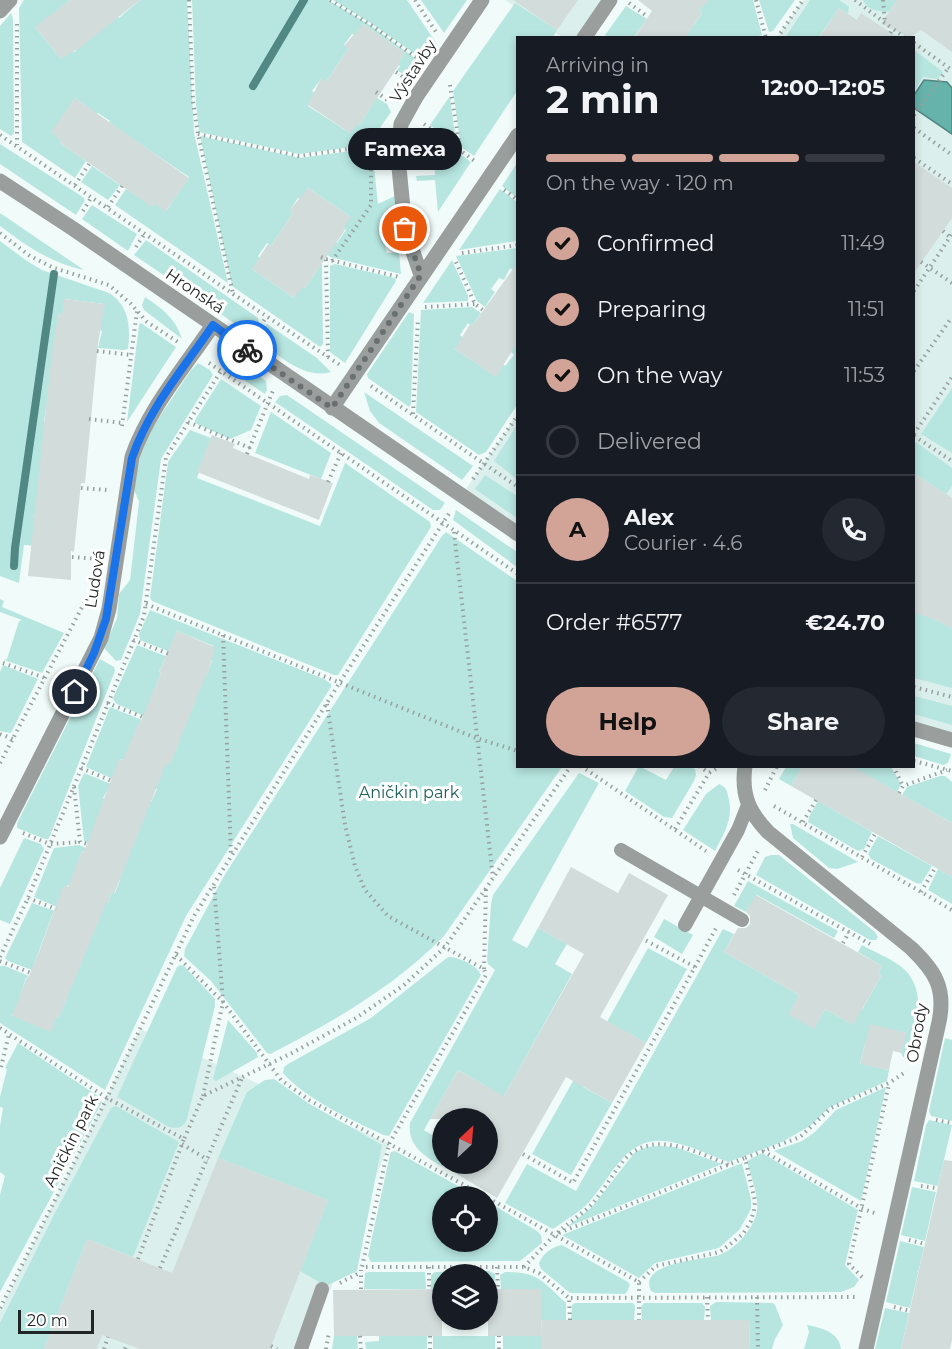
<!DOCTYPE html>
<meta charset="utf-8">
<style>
body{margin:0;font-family:Montserrat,sans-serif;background:#242831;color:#f1f3f6;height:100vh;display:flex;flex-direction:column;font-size:22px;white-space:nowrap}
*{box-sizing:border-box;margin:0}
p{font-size:20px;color:#9ea1a6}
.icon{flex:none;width:33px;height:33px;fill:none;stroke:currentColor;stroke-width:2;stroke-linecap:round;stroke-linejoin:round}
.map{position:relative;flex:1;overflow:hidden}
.drawer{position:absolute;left:516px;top:36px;width:399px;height:732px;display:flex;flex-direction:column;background:#171b24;border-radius:0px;box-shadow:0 3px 9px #0003}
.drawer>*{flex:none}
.needle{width:39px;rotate:26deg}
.controls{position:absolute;left:432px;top:1108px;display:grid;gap:12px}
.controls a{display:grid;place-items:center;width:66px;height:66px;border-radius:50%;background:#171b24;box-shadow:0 3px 9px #0003;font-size:30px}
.scale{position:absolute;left:18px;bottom:15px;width:76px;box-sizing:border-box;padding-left:6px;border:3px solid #222525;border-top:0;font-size:16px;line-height:21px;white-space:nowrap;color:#222525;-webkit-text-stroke:4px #fff;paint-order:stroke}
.pin{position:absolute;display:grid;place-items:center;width:51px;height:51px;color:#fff;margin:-26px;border:3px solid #fff;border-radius:50%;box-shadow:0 2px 6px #0007}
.courier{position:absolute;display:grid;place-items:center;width:60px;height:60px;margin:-30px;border:4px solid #1a73e8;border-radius:50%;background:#fff;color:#222;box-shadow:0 2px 8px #0007}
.bubble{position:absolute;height:42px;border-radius:21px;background:#171b24;box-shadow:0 3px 9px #0003;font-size:20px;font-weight:700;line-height:42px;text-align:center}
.overview em{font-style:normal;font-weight:700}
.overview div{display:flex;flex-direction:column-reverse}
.overview{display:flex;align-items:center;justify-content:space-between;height:102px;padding:0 30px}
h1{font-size:39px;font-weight:700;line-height:45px}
.bar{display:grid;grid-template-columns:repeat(4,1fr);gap:9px 6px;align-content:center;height:72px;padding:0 30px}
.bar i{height:8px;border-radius:4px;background:#363941}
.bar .active{background:#d2a497}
.bar p{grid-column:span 4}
.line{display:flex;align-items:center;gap:15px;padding:0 30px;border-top:2px solid #363941}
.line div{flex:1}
.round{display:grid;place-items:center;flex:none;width:63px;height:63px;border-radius:32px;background:#242831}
ol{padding:0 30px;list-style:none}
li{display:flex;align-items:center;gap:18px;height:66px}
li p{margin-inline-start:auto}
li .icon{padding:6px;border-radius:50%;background:#d2a497;color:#111;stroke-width:4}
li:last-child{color:#9ea1a6}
li i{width:33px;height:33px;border:3px solid #363941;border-radius:50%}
.primary-button{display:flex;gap:12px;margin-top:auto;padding:12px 30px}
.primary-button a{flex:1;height:69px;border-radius:36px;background:#d2a497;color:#111;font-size:24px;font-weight:700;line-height:69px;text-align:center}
.primary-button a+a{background:#242831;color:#f1f3f6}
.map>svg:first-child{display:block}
</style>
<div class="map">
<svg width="952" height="1349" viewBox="0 0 952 1349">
<rect width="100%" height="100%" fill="#f1fcfa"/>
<!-- built -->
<path fill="#dbefec" d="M505,0H610L584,38L562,37Z
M803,0H952V740L914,729V38H777Z
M517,415V534L461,496Z
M140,1029L389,1144L306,1349H0V1311Z"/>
<!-- green -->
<path fill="#b7e6e0" d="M24,0H70L38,27H35L61,59L71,50L74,52L116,15L119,18L140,0H187L194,133L228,283L115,205L126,189L152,206L155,202L166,211L189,177L109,123L110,121L98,113L97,114L75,98L52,132L63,139L60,143L86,161L75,178L22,142L19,8Z
M192,0H328L370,25L423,64L412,80L397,70L400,66L396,63L405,53L363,24L356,36L352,34L344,45L348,49L326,82L321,79L312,91L317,94L308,106L350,133L355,121L360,124L369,110L374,96L387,104L391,112L368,145L299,154L199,132L196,105Z
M333,0H407L437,44L425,61L372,24Z
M421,0H467L444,33Z
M708,0H753L762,35L751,38H686L687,36L683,33L694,25L702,13L699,10Z
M759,0H795L773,31L769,32Z
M810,0H839L849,7L848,14L839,8L819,37L785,38Z
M863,0H897L889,12C878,11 868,11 863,0Z
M515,3L557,30L553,37L518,38L517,91L474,156L461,147L453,91Z
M626,6L647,19L634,37H609L605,35Z
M11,13L13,19L14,133L11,136L0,129V26Z
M914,50L943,72L938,79L923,77L914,92Z
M450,96L456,144L430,125Z
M431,133L471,162L438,212L435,180L417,181L416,176L435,175Z
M200,136L300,158L372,148L378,204L395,196L397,222L380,224L387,253L399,252L401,274L330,257L324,252L333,240L337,243L346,230L342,228L349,217H351L308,188L302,200L298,198L290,210L293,213L271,246L267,243L258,256L261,259L255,269H252L294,298L301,285L305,288L322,263L323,344L320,347L232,286Z
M0,144L83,197L85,200L76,215L0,164Z
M517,163V198L502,186Z
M92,166L120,185L108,200L81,182Z
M500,189L517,202V241L459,250Z
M92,205L137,234L128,251L82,219Z
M0,213L84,270C51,263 26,246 0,226Z
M146,240L258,318L259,322L250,334L134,255Z
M0,241L27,261L42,270L109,293C129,305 131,328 128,349L123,350L98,348L102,331L100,330L103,306L105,304L64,299V313H59L57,325L52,408H46L44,422L50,424L34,519L35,546L24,545L19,583L0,576Z
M517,248V273L510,268L504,280L499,278L491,289L495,292L485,307L477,301L456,256Z
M452,260L468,296V301L423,303Z
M335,264L395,278L396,281L345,363L330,352V266Z
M145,297C162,308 176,319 182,339L144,310L142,305Z
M472,307L481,313L472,326L468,323L460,335L464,338L455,349L495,376L502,364L505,366L514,355L510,351L517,341V405L486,452L479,455L416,412L421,310Z
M409,312L414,314L411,404L409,407L368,378L367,374Z
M141,323L176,347L127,422L139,325Z
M267,324L317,358L331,372C303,380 278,354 256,339Z
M218,358L236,360L266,381L267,390L265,394L223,366L225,362Z
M198,363L210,370L213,375L161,459L140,614L121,660L116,661L104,648L117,618L119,594L130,580L139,502L133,487L139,461L147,438L158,419L191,370Z
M221,379L261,406L251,430L230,439L195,423V420Z
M952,388V453L921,434Z
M364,392L473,466L462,480L379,423L370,411Z
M287,395L445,503L440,510H433L275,402L280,396Z
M271,412L331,453L321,479L255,453Z
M517,425V479L494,461Z
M190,430L211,438L197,478L320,526L345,463L430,522L431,527L338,675H334L152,601L150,598L168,462Z
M916,442L952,468V486L946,494L914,473V445Z
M485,475L517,496V518L475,489Z
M456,510L517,552V567L453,520Z
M446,532L517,581L518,766L562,767L444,936C394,987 333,1022 270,1054L267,1053L211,981L187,959L184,956L185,949L224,876L442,536Z
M0,599L4,601L2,607L64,633L42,673L4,660L7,659L19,621L22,620L0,612Z
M150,610L324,679L331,684V687L186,916L105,1090L0,1023V966H5L29,976L26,978L14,1014L11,1015L51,1031L54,1017L58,1018L64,1005L103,902L108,903L111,892L115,893L120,880L116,878C131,853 140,830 146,801L151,802L157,789L152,787L158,774L162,775L161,772C180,737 193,713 202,673L207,675L212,661L207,659L214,646L177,631L170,652L140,640L139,634Z
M914,611L938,621L952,629V688L914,678Z
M137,645L168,657L167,659L165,658L159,672L161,673L144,716L117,704L114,701L113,698Z
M100,659L114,667L115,671L50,836L48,839H45L17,828V823Z
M3,665L38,679L11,733L0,731V672Z
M914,696L952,706V725L914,714Z
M110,707L142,720L140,721L124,760L119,759L120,761L113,779L86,767Z
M914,743L951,754L948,763L943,765L914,756Z
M639,766L666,780L674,767H690L695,769L696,775L694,781L672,818L664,817L625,791Z
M786,767H802L791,786L779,779Z
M851,767H891L901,784L897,792Z
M84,773L111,784L103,798L105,799L88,843L84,841L78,786Z
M579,773L599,783L512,940L527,948L538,928L567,944L555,964L572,974L495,1112L486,1086L458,1070L424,1130L442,1141V1164H465L459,1175C437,1163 406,1152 410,1123L495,970L488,964L487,960L491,904L493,895Z
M940,776H945L952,782V823L902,795L907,787Z
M719,784C728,788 727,792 729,800C733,819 724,834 715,851L683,830L706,794Z
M818,801L872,832L864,849L858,851L808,822L809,817Z
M790,824H793L858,862L837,869L829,868L793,838Z
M878,836L932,866L921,884L916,883L871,859L868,854Z
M24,838L41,844L44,849L10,924L0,920V888Z
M79,845L86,848L84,852L82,851L70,886L68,885L57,907L34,897L54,848Z
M771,855H779L875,932L878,937L876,940H870L756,875L765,857Z
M938,869L952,877V904L928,890Z
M748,881L838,931L834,938L757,895L746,912L734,906Z
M32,903L55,911L53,913L32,970L8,961L5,958Z
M664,919L693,935L682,954L654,937Z
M723,929L734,934L724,952L799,995L789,1014L814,1028L825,1009L850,1023L863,1008L881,976L878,974L882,966L858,952L862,945C874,952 888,957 899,965C930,987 916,1028 909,1058L903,1057L901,1053L906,1033L879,1027L865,1044L860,1063L889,1070L887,1081L830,1107L810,1126L782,1142L729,1162C711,1156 694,1147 676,1143C628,1131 616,1171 590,1201C581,1212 565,1220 553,1229L505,1203L527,1164L576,1191Z
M648,948L687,969L646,1043L617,1027L598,1038Z
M448,957C459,957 477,965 481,975L389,1136L383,1135C353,1120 305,1099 283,1073L284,1067L288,1064L371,1018Z
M180,965L184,966L215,999V1006L187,1119C183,1128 178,1129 169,1127L117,1097L177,967Z
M228,1020L257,1053L258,1057L216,1081L213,1079L214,1075Z
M945,1038L952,1040V1121L931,1116L929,1111Z
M18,1043L98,1096L102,1102L0,1292V1195L5,1176L0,1172V1126L3,1108L0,1107V1097L7,1069L5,1068Z
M582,1065L593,1070L583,1087L612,1103L571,1175L532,1154Z
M274,1079L308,1103L382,1145L357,1271L326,1286L300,1271L328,1200L218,1158L247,1092L265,1080Z
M886,1087L861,1201L774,1151L802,1141L815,1132L836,1110Z
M116,1106L179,1142L133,1257L87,1239L44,1349H0V1323L55,1213L111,1108Z
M929,1120L952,1125L938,1186L914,1181L926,1125Z
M660,1146L675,1147L722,1164L567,1227L592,1207L635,1152L647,1147Z
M395,1151L478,1197H442V1242H488V1202L537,1231L541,1235L542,1243L520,1261L371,1262L368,1256L389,1159L391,1152Z
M762,1153L858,1210L845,1265L859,1280L854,1287L841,1292L655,1293L651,1291C637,1262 704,1260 719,1255C736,1249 754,1228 757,1211C759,1195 750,1175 747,1161Z
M742,1163L751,1199V1209L740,1229L719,1248L655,1263L639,1278L562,1235Z
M912,1187L936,1192L925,1241L901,1235Z
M900,1241L924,1247L910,1308L886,1302Z
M562,1245L628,1282L630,1285L628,1290L625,1294L570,1293L541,1269L539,1264C541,1255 553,1246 562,1245Z
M489,1271L495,1274L494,1289H488V1275H442V1289H431V1275L435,1272Z
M369,1272H425L426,1289H364L365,1273Z
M505,1272C539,1272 542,1281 566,1303V1320H541L540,1289H501L500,1275Z
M716,1302L773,1303L775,1305L783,1325L775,1339L772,1349H750L749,1321H711L710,1306Z
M575,1303H633L635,1306L634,1321L571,1320L572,1305Z
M644,1303H702L705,1307L704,1321H642L641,1307Z
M885,1308L909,1313L901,1349H875Z
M807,1325C822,1328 839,1332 841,1349H804L809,1332Z
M334,1336H357L358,1349H332Z
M379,1336H427V1349H366L365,1342L379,1341Z
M433,1336H495V1349H433Z
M503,1336H542V1349H503Z"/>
<!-- water -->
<path fill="#65b3ab" stroke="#518883" stroke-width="1.5" d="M924,80L947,82L952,88V134L914,108V95Z"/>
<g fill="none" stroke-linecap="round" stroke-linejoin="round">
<!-- stream -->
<path stroke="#518883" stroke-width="8" d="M253,86L304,0
M14,566L15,548L54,274"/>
</g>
<!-- building -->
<path fill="#d2dcdb" d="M70,0H140L81,47L61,59L35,27Z
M513,0H578L557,30Z
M638,0H709L699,10L702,13L685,38H634L652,11Z
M897,0H952V52L921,30L912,36H907L881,24Z
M839,8L857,20L861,13L899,38H819Z
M363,24L405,53L398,64L399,65L360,124L358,123L350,133L308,105L321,78L326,82L348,49L344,46Z
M75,98L189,178L165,212L154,203L152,207L60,143L61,141L51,132Z
M914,162L952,188V218L914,273Z
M308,188L351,217L343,229L345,230L305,288L303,287L294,298L252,269L268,244L271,246L293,213L289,211Z
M518,262V341L496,377L455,349L470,324L472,326Z
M64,299L105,304L98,344L85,483H81L74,552L71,551V580L28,576L52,352L59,313H63Z
M212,435L235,444L233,448L309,479L310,475L333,483L319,520L197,472Z
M914,473L952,498V629L938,621L914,612Z
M177,631L215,647L208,675H206L170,765L166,764L114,894L111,892L108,903H106L63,1008L58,1018H56L51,1032L12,1016L27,977L28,978L39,952L63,886L68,887L82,851L84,852L119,759L123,760L140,720L141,721L161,673L159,672Z
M802,766H851L952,823V877L791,786Z
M571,867L618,893L629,873L668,895L600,1017L646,1043L612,1103L566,1077L497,1198L440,1164H488V1119H430L458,1070L504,1096L515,1076L584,954L538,928Z
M756,895L882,966L878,974L881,976L853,1025L825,1009L814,1029L788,1014L799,995L724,952L738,928H746L750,924V916L746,912Z
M870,1024L907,1033L901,1053L893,1051L889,1070L860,1064Z
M218,1158L328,1200L270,1349H140L102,1335L97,1349H44L87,1239L172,1273Z
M944,1160L952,1161V1339L950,1349H901Z
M442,1289V1336H334L333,1290Z
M488,1289H541L542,1336H488Z
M542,1320H749L750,1349H542Z"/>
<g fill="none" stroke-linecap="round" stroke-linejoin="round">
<!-- path -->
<path stroke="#98a09f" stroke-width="4" stroke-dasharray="1.5 4.5" stroke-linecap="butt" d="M189,0L193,102L198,134L233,294
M330,0L371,25L420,60
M415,0L436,32
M756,0L766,38
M855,0L893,29
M883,0L885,24
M629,3L648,17
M17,24V145
M777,38L803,0
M887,38L893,29L905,38
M914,43L952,70
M396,72L405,78
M450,85L460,150
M376,92L390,102
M914,115L949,67
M424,124L476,162
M914,128L952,155
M198,134L299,156L371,146
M0,135L233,294L340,365
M914,158L952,184
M75,185L89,164
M504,190L518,200
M108,207L122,186
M83,211L92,196
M943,231L950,237
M0,233L30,256L54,268L109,285L131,304L147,322L178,342
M136,247L145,233
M462,253L518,245
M321,257L326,259L328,357
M326,259L399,277
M332,261L371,205V146L379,134
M456,262L475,304L483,310
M921,262L952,283
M914,291L952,234
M425,307L475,304
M257,331L267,316
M97,351L131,355
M209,363L518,574
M914,371L952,317
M371,386L518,487
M413,414L418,319
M89,419L122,423
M188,422L250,448
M122,426L137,311
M914,434L952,377
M914,436L952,461
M247,454L274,388
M473,479L518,415
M328,482L341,453
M81,488L107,490
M454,532L493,878
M72,557L98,559
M146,604L476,738L518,751
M223,635L231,856
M133,640L169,654
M3,663L45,678
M914,687L952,697
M107,703L143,717
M327,704L345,825L355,866L365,890L388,916L484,969L486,975L389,1144L362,1267H524L539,1273L569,1298
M0,734L13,739
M914,761L952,771
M0,763L89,594
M581,766L706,851
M699,766L709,773
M893,766L903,786
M81,768L112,781
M74,787L80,842L87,844
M765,790L777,766
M899,793L903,786L947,770
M774,806L952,910
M803,822L816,800
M675,829L709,773L720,766
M23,833L50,844L80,842
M862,857L875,834
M738,870L870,944
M921,892L935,868
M734,895L759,849
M28,898L56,909
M843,943L849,932
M176,955L223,1002L281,1080L309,1100L486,1197
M0,957L28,898L144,616L166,457L221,371
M0,961L31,973
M695,967L716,928
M484,969L486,888
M0,1028L107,1098L184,1139L203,1096L290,1054L356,1018L404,985L445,947L571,766
M1,1067L9,1034
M203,1096L223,1002L214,885
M936,1120L952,1123
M182,1144L208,1160
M763,1151L861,1208L877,1214
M523,1154L573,1183L695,967L643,939
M921,1186L937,1188
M488,1198L639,1282V1320
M559,1233L745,1158
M909,1240L925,1244
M138,1259L184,1139
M429,1267V1289
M497,1267L498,1289
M524,1267C535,1256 545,1244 556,1234C568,1223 581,1215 592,1204C604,1190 613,1173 625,1159C653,1129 697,1152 729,1165
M160,1268L242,1078
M862,1277L849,1264L889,1084
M639,1282L656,1266L720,1252L743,1234L751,1221L754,1210L755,1201L745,1158L800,1137L831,1108L889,1083L907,1071
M340,1283L361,1272
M361,1289V1270
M707,1297L708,1321
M757,1297L758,1349
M894,1307L910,1311
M0,1308L107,1098L194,916L340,682L450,512
M570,1320L569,1298L858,1297
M360,1336L361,1349
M430,1336V1349
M271,1346L277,1349
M104,1349L108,1337
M125,1349L127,1344
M326,1349L329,1332
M499,1349V1336"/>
<!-- lane -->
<path stroke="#9a9f9e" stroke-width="14" d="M621,850L742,920
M685,925L738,830L748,805
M301,1349L322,1289"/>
<!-- street -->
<path stroke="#9a9f9e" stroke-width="15" d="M0,11L10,0
M584,38L610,0
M0,181L72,228L518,534
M421,275L405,229L398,157L401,124L416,97L482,0
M332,408L518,135
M914,729L952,740
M745,766C741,795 749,812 768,832L911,948C935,971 946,988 939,1022L866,1349
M0,837L101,638L109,609L132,457C149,408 184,368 213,325"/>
</g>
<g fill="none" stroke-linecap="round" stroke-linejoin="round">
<!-- done -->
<path stroke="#6a7070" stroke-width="6" stroke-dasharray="0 10.8" d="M247,350L332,408L421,275L405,229"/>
<!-- route -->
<path stroke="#1a73e8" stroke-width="8" d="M75,692L94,653L106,619L132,458C149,408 184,368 213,325L247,350"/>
</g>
<g text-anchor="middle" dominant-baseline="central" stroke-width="6" stroke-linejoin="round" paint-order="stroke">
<!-- street labels -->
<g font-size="16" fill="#222525" stroke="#fff">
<text transform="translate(413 71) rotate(-57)">Výstavby</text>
<text transform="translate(195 291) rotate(34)">Hronská</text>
<text transform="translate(95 579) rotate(-81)">Ľudová</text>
<text transform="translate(917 1033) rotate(-80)">Obrody</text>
<text transform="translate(71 1141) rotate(-63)">Aničkin park</text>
</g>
<!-- park labels -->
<g font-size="16" fill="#1f605a" stroke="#fff">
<text x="409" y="792">Aničkin park</text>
</g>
</g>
</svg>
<div class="controls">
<a><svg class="needle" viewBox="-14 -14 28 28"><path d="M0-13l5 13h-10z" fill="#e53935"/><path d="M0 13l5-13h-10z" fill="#9ea1a6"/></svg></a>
<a><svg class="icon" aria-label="locate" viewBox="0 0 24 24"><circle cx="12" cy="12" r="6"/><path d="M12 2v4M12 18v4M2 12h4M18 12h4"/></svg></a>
<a><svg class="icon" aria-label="layers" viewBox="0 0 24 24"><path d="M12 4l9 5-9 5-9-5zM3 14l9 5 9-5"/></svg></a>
</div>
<div class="scale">20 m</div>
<div class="pin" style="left:405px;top:229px;background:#ea580c"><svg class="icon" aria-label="bag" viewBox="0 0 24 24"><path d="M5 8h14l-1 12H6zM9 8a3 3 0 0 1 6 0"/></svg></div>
<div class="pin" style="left:75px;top:692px;background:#1f2937"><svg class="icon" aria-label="home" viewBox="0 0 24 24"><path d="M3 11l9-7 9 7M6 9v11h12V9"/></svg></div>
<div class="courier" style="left:247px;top:350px"><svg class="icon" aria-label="bike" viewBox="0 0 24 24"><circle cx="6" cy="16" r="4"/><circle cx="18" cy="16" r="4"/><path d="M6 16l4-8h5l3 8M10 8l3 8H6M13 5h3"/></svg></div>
<div class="bubble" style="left:348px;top:128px;width:114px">Famexa</div>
<section class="drawer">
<div class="overview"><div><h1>2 min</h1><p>Arriving in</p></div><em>12:00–12:05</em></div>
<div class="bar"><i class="active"></i><i class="active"></i><i class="active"></i><i></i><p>On the way · 120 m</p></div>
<ol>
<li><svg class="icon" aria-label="check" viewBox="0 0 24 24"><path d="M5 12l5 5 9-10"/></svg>Confirmed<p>11:49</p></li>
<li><svg class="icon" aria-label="check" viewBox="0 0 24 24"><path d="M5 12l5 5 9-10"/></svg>Preparing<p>11:51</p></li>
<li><svg class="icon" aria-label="check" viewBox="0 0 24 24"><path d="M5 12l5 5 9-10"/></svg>On the way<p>11:53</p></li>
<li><i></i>Delivered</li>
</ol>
<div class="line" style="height:108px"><b class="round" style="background:#d2a497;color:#111">A</b><div><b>Alex</b><p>Courier · 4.6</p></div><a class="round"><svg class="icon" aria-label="phone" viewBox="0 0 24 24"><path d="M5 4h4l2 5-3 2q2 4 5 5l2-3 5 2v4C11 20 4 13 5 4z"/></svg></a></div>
<div class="line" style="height:78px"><div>Order #6577</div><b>€24.70</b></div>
<div class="primary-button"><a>Help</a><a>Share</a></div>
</section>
</div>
